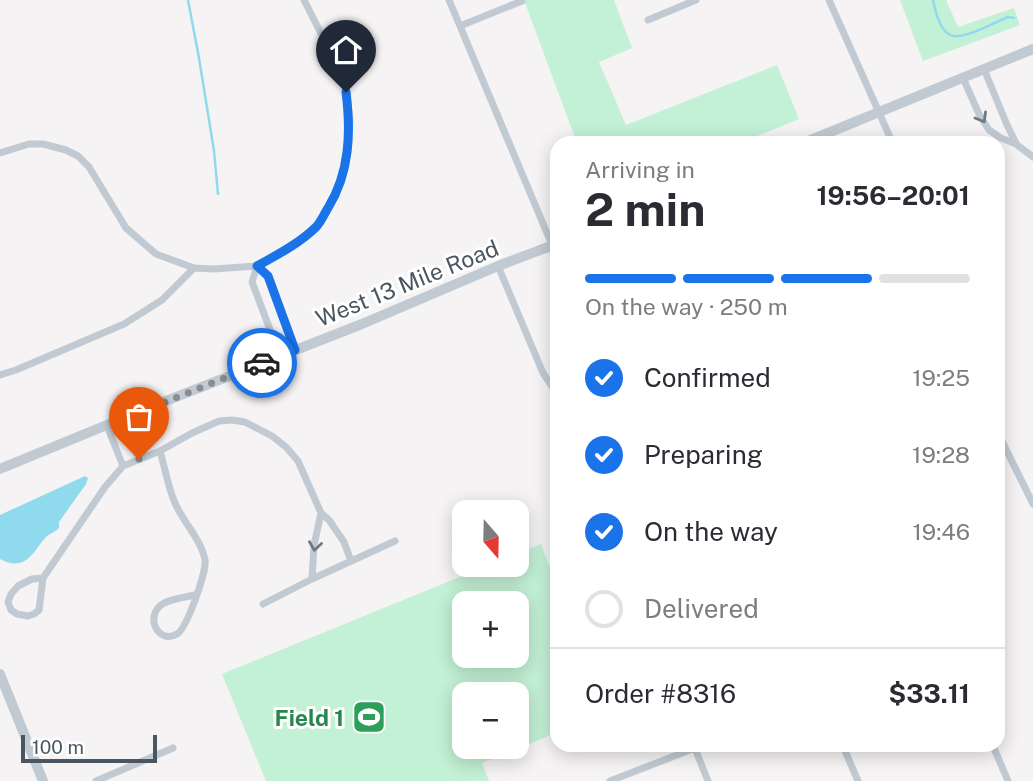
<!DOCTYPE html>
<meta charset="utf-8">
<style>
body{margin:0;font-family:"Public Sans",sans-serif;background:#f7f7f7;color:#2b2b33;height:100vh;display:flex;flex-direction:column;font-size:26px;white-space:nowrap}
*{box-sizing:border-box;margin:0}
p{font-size:23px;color:#7c7c81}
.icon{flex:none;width:38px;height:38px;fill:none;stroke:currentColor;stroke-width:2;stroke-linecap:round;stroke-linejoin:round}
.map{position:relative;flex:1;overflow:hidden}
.panel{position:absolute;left:550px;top:136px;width:455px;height:616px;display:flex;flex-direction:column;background:#fff;border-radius:21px;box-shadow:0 4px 18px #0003}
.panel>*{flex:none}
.needle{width:46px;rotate:160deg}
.buttons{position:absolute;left:452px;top:500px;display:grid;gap:14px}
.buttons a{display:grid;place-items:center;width:77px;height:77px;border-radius:14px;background:#fff;box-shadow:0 4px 18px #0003;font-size:35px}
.scale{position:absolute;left:21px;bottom:18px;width:136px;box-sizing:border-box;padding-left:7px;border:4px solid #4a5661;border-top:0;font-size:19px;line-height:24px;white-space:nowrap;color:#4a5661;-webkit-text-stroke:5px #fff;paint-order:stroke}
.pin{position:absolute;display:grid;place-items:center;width:60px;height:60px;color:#fff;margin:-72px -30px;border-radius:50% 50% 50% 0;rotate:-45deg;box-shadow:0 0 7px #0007}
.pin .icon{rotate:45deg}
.courier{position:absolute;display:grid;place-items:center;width:70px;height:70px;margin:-35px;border:5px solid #1a73e8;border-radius:50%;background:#fff;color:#222;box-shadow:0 2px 9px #0007}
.summary em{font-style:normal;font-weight:700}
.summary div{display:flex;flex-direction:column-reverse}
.summary{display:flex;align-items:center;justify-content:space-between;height:119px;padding:0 35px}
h1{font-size:46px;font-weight:700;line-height:52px}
.bar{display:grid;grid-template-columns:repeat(4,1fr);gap:10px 7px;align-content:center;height:84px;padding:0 35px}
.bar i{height:9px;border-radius:5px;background:#e1e1e2}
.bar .active{background:#1a73e8}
.bar p{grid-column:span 4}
.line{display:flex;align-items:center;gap:18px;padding:0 35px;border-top:2px solid #e1e1e2}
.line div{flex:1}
ol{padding:0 35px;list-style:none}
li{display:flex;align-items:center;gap:21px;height:77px}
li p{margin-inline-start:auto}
li .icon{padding:7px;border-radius:50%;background:#1a73e8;color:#fff;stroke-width:4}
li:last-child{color:#7c7c81}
li i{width:38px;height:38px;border:4px solid #e1e1e2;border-radius:50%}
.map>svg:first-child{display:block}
</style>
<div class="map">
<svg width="1033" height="781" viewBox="0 0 1033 781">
<rect width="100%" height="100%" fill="#f5f3f3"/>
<!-- green -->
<path fill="#c3f1d5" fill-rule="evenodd" d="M524,0H614L632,48L599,62L626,125L777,65L799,119L740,143H577Z
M900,0H946L958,27L1014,8L1020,25L923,61Z
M541,544L556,584V733L482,763L489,781H266L222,674L489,565H516V554ZM464,604H516V656H464ZM464,695H516V747H464Z"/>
<!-- water -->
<path fill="#90daee" d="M85,476L88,478L86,484L59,522V528C54,533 50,533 45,538C32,554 25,572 0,559V515Z"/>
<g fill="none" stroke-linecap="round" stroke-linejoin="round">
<!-- stream -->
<path stroke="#90daee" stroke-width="2.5" d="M188,0L199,58L214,151L218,194
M933,0C935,10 940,30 950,35C962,41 995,22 1008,17L1014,18"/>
<!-- minor -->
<path stroke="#c1cad2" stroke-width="7" d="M449,0L552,245
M829,0L893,144
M648,20L696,0
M460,26L522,1
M984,69L1007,125L1016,143
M963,78L979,114L989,130L1001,138L1016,144L1033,157
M0,153L29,144H43L66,150L78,156L89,167L126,228L156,254L194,268L214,269L257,266L292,246L317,226L332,201L343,175L348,147L350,121L346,91L338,67L304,0
M498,266L543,373L556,392
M280,356L252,282L257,266L268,276L295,350
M0,375L16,370L124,324L162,300L194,268
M123,419L139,459
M107,426L123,466
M998,433L1033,504
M160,451C165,468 168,487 175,503C183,522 201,539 205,560C207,571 187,628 177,634C158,645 143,615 164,603C173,599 185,597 195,595
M43,578L32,579L18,586L11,594L8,602L11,610L17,614L28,616L34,614L39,610L43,578L105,487L123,466L160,451L192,433L219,421L232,420L245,422L272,436L286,447L298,461L321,513L329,520L344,542L351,561
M312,579L314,545L321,513
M263,604L312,579L395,541
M694,746L708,781
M843,746L858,781
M993,746L1008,781
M96,781L173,748
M610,781L695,748"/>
<!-- tertiary -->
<path stroke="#c1cad2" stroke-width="10" d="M801,144L1033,49
M0,469L153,406L362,324L498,266L556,244
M0,674L43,781"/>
</g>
<!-- one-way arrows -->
<defs><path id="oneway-chevron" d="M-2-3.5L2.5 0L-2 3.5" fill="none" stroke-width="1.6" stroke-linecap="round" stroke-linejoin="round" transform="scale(1.75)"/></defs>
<g stroke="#6e7983">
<use href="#oneway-chevron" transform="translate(982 118) rotate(60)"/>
<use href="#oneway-chevron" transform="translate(315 546) rotate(98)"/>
</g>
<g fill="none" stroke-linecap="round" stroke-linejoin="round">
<!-- done -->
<path stroke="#868d94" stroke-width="7" stroke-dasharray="0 12.6" d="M139,459L123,419L262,363"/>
<!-- route -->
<path stroke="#1a73e8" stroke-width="9" d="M262,363L295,350L268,276L257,266C277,255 300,243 316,227C321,222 324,214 328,208C350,172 351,132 346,92"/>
</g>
<!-- icons -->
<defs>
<symbol id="stadium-square" viewBox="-11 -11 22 22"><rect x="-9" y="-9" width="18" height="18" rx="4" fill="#2e9e5b" stroke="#fff"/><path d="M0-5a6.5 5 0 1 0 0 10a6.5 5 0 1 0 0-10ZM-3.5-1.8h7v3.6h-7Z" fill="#fff"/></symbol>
</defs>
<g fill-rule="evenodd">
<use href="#stadium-square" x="350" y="698" width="38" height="38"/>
</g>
<g text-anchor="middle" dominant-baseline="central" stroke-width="6" stroke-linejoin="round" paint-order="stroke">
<!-- street labels -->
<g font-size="23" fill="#4a5661" stroke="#fff">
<text transform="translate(407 283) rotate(-22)">West 13 Mile Road</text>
</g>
<!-- leisure labels -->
<g font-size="23" font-weight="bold" fill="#27864d" stroke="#fff" text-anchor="end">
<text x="344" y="717">Field 1</text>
</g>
</g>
</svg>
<div class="buttons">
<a><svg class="needle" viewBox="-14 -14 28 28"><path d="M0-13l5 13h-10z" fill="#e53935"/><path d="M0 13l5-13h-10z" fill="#7c7c81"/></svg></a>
<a>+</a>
<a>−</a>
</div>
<div class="scale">100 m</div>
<div class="pin" style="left:139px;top:459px;background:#ea580c"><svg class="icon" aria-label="bag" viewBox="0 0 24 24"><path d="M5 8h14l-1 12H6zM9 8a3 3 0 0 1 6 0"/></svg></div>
<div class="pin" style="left:346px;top:92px;background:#1f2937"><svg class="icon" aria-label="home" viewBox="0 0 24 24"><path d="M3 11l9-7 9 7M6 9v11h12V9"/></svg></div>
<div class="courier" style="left:262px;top:363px"><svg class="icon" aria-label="car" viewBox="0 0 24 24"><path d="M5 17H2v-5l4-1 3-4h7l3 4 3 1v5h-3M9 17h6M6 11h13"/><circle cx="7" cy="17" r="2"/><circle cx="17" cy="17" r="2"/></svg></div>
<section class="panel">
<div class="summary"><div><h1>2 min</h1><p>Arriving in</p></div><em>19:56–20:01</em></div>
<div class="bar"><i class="active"></i><i class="active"></i><i class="active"></i><i></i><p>On the way · 250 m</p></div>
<ol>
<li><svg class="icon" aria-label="check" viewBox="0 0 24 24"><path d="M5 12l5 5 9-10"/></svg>Confirmed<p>19:25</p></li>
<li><svg class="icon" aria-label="check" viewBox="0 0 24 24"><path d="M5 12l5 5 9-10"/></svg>Preparing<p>19:28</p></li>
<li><svg class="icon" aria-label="check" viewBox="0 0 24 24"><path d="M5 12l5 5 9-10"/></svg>On the way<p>19:46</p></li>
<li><i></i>Delivered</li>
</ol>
<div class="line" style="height:91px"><div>Order #8316</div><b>$33.11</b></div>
</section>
</div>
